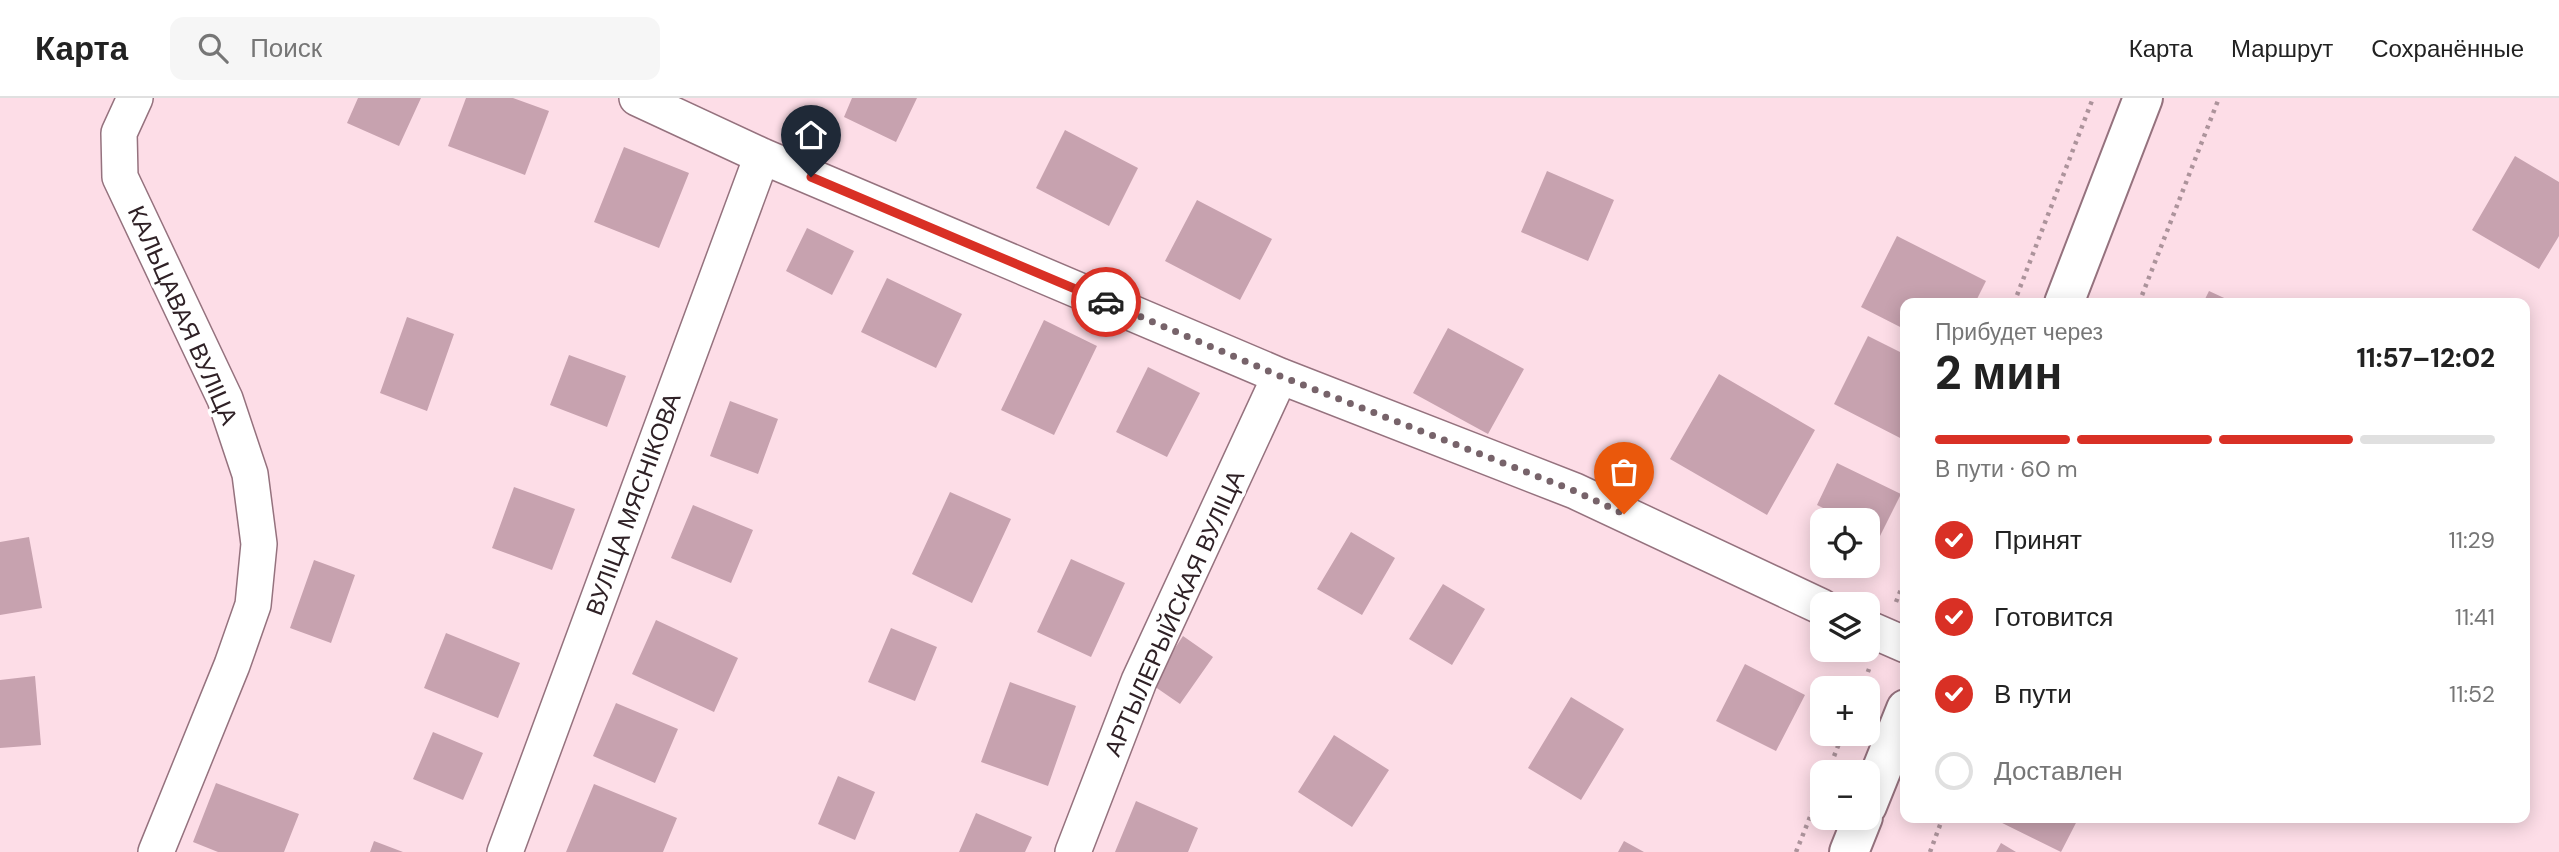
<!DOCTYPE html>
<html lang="ru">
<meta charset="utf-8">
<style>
body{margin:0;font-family:"DM Sans",sans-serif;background:#f6f6f6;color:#222;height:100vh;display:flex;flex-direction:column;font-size:26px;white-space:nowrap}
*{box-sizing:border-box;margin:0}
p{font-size:23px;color:#767676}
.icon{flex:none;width:38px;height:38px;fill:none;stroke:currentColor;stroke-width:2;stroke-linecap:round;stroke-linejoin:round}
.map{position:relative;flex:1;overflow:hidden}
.side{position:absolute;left:1900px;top:200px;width:630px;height:525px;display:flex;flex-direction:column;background:#fff;border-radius:14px;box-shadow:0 4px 18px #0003}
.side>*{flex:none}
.tools{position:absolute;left:1810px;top:410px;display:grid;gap:14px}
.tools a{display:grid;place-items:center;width:70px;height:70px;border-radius:14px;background:#fff;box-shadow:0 4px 18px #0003;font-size:35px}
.pin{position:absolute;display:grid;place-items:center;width:60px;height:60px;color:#fff;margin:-72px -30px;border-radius:50% 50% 50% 0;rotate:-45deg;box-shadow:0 0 7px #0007}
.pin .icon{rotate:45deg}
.courier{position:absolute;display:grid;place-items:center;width:70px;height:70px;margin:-35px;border:5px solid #d93025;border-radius:50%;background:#fff;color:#222;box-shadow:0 2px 9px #0007}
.overview em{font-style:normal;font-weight:800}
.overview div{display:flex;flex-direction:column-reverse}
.overview{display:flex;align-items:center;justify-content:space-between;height:119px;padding:0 35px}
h1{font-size:46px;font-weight:800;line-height:52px}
.bar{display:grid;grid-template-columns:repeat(4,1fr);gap:10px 7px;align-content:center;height:84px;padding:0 35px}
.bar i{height:9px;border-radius:5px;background:#e0e0e0}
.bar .selected{background:#d93025}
.bar p{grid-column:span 4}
ol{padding:0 35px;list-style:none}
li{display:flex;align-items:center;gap:21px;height:77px}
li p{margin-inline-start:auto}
li .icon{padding:7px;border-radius:50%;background:#d93025;color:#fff;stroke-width:4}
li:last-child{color:#767676}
li i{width:38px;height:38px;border:4px solid #e0e0e0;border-radius:50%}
header{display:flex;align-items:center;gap:42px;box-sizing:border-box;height:98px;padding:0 35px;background:#fff;border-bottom:2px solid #e0e0e0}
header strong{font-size:33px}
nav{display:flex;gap:38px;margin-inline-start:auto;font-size:24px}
.search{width:490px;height:63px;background:#f6f6f6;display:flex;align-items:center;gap:18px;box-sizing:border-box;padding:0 24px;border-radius:14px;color:#767676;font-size:26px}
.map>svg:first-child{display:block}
</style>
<header>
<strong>Карта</strong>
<div class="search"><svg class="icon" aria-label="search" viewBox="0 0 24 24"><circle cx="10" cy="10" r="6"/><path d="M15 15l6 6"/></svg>Поиск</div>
<nav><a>Карта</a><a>Маршрут</a><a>Сохранённые</a></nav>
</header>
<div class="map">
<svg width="2559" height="754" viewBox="0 0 2559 754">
<rect width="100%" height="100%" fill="#fddde7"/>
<!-- building -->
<path fill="#c7a2af" d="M358,0H421L399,48L347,25Z
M466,0H513L549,13L525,77L448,48Z
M852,0H917L896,44L844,19Z
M1065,32L1138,70L1109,128L1036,90Z
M624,49L689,75L659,150L594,124Z
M2515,58L2559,84V138L2539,171L2472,132Z
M1547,73L1614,102L1588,163L1521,134Z
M1197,102L1272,141L1240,202L1165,163Z
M807,130L854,153L832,197L786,173Z
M1897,138L1986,183L1975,205H1906V232L1861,209Z
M887,180L962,216L936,270L861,234Z
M2209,193L2235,205H2203Z
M407,219L454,236L427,313L380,295Z
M1044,222L1097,248L1054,337L1001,312Z
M1448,230L1524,271L1488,336L1413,295Z
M1868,238L1906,257V343L1834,306Z
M569,257L626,278L607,329L550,307Z
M1148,269L1200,295L1167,359L1116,334Z
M1719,276L1815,332L1767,417L1670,361Z
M730,303L778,321L758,376L710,358Z
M1837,365L1901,396L1880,438L1867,432V422H1847L1817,407Z
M514,389L575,411L552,472L492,450Z
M950,394L1011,421L972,505L912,476Z
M693,407L753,432L731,485L671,460Z
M1351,434L1395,460L1362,517L1317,491Z
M29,439L42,510L0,517V444Z
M1071,461L1125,485L1091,559L1037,534Z
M314,462L355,477L331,545L290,530Z
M1443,486L1485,511L1452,567L1409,541Z
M656,522L738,560L714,614L632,576Z
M891,530L937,549L915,603L868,584Z
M446,535L520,565L498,620L424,590Z
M1183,538L1213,559L1180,606L1151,586Z
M1745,566L1805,597L1776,653L1716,623Z
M35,578L41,647L0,650V582Z
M1010,584L1076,608L1048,688L981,664Z
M1571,599L1624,631L1581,702L1528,670Z
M616,605L678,631L655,685L593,658Z
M433,634L483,655L463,702L413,681Z
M1334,637L1389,672L1352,729L1298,694Z
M838,678L875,694L855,742L818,726Z
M216,685L299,716L284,754H218L193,744Z
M594,686L677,720L663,754H566Z
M1136,703L1198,730L1188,754H1115Z
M976,715L1032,739L1025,754H959Z
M1990,719H2079L2061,754Z
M374,743L403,754H370Z
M1624,743L1644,754H1618Z
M2001,745L2016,754H1996Z"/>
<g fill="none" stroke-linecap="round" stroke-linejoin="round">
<defs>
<path id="street" d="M135,0L119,35L120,79L225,301L250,376L259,446L253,507L232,567L156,754
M637,0L762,58L1280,278L1575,393L1822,509
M1867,530L1906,547
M505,754L762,58
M1073,754L1139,583L1280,278"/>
<path id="secondary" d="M2064,205L2143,0
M1867,708L1906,611
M1849,754L1863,719"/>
</defs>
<!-- street casing -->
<use href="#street" stroke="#95727e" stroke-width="38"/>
<!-- secondary casing -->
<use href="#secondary" stroke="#95727e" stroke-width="42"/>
<!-- path -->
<path stroke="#ac939b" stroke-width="4.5" stroke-dasharray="3.5 5" stroke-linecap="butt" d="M2014,205L2093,0
M2139,205L2219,0
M1896,504L1906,479
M1862,590L1869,571
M1828,674L1843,635
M1796,754L1822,689
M1930,754L1943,719"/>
<!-- street -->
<use href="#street" stroke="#fff" stroke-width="35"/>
<!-- secondary -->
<use href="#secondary" stroke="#fff" stroke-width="38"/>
</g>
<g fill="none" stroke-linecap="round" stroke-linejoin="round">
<!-- done -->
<path stroke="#77636a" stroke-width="7" stroke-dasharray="0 12.6" d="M1106,204L1280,278L1575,393L1624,416"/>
<!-- route -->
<path stroke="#d93025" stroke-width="9" d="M811,79L1106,204"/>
</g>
<g text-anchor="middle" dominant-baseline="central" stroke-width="7" stroke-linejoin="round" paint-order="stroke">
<!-- street labels -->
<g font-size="24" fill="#2f2126" stroke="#fff">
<text transform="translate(183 217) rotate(66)">КАЛЬЦАВАЯ ВУЛІЦА</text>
<text transform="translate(633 406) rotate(-70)">ВУЛІЦА МЯСНІКОВА</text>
<text transform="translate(1174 515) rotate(-66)">АРТЫЛЕРЫЙСКАЯ ВУЛІЦА</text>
</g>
</g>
</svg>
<div class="tools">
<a><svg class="icon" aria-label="locate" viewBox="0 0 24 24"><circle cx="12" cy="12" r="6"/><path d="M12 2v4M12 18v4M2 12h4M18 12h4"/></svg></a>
<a><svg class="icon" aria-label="layers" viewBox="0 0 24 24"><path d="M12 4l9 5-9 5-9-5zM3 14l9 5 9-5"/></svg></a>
<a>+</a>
<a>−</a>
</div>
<div class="pin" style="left:1624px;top:416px;background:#ea580c"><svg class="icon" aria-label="bag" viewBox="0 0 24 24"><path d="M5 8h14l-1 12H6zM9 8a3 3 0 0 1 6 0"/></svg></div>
<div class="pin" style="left:811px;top:79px;background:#1f2937"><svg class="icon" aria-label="home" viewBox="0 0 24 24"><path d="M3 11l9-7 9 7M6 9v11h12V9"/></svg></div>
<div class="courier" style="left:1106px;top:204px"><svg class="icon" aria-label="car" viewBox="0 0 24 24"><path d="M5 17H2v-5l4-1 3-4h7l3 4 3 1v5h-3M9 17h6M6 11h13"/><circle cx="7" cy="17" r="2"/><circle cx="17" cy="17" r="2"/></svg></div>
<section class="side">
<div class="overview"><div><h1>2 мин</h1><p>Прибудет через</p></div><em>11:57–12:02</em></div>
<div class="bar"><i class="selected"></i><i class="selected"></i><i class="selected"></i><i></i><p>В пути · 60 m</p></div>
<ol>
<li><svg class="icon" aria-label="check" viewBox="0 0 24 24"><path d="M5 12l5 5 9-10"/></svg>Принят<p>11:29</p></li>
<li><svg class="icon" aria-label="check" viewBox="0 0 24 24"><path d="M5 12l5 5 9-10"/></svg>Готовится<p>11:41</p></li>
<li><svg class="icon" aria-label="check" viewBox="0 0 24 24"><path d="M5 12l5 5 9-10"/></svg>В пути<p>11:52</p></li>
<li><i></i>Доставлен</li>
</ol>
</section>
</div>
